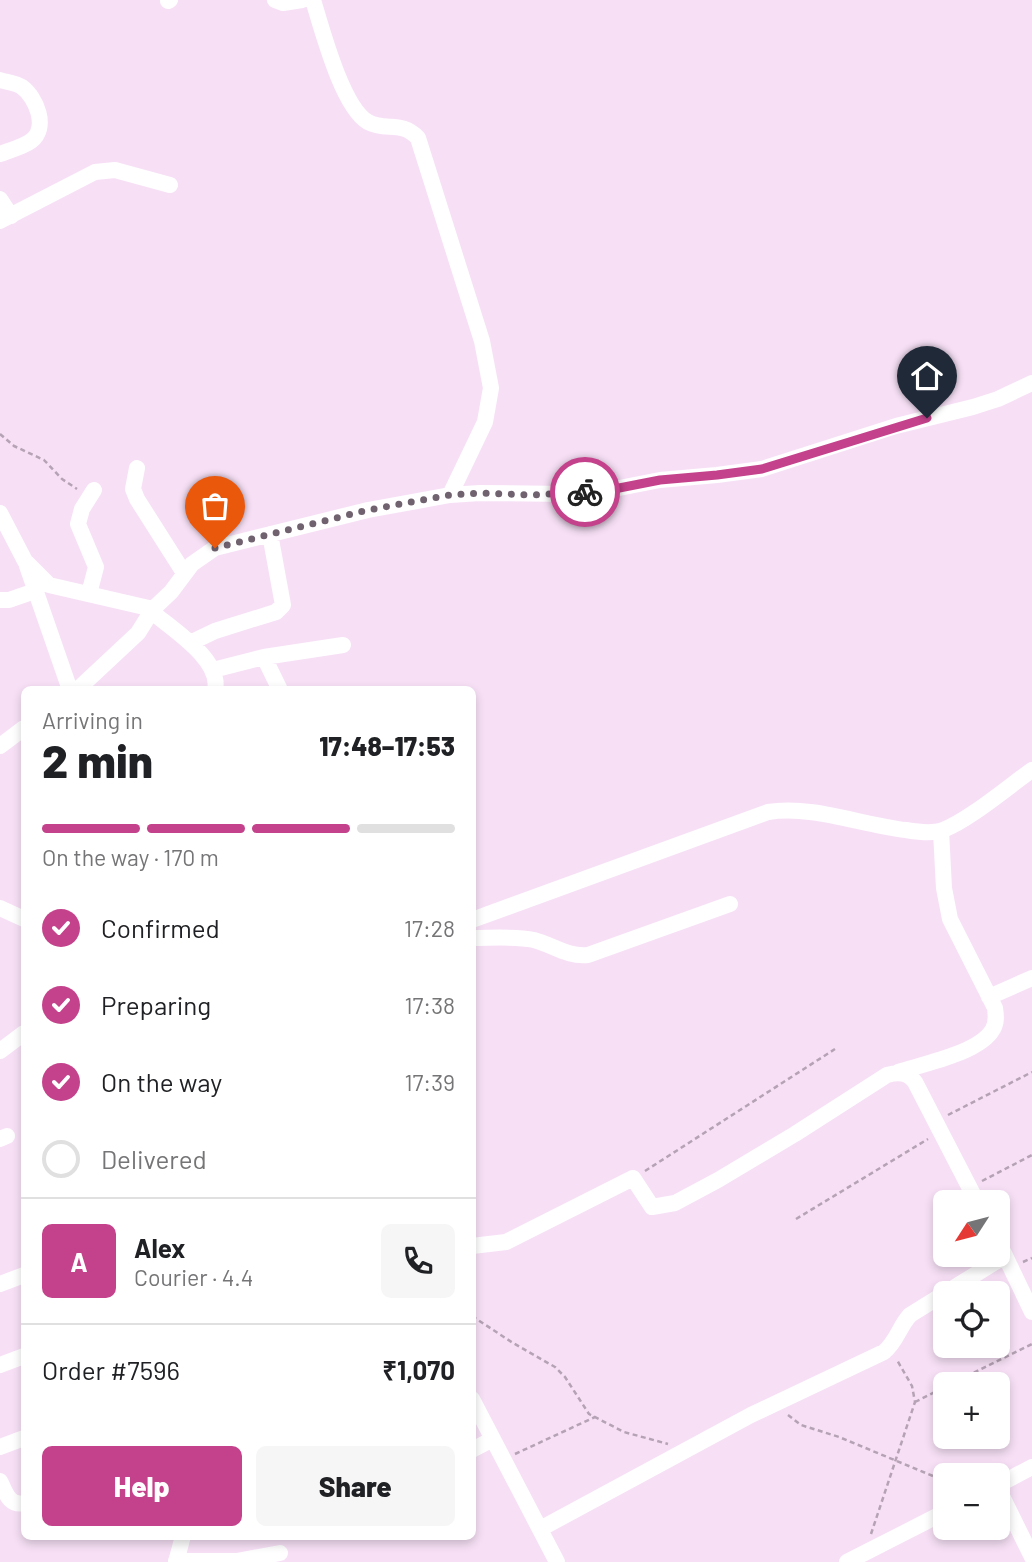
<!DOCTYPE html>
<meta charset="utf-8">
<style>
body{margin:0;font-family:Barlow,sans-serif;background:#f6f6f6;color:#202124;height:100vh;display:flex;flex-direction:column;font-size:26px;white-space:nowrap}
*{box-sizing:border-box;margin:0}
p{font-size:23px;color:#757577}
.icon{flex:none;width:38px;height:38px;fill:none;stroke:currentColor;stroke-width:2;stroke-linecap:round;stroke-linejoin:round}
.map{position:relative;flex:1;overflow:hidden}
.side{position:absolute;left:21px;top:686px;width:455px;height:854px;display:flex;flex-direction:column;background:#fff;border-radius:10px;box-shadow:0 4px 10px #0003}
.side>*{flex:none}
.needle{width:46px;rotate:234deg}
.tools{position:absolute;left:933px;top:1190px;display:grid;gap:14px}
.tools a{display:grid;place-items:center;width:77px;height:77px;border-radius:10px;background:#fff;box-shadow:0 4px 10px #0003;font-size:35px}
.pin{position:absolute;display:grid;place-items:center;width:60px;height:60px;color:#fff;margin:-72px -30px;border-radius:50% 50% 50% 0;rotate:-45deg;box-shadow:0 0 7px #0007}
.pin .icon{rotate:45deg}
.courier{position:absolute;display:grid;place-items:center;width:70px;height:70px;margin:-35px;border:5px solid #c4428b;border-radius:50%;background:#fff;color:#222;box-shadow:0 2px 9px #0007}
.summary em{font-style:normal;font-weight:800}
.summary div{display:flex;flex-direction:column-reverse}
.summary{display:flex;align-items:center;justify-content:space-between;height:119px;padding:0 21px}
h1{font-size:46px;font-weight:800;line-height:52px}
.bar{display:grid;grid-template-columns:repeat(4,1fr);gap:10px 7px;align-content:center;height:84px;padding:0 21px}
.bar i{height:9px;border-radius:5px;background:#e0e0e0}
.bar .selected{background:#c4428b}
.bar p{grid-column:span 4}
.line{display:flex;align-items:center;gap:18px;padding:0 21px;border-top:2px solid #e0e0e0}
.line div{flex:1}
.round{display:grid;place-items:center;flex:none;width:74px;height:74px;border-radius:10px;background:#f6f6f6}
ol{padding:0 21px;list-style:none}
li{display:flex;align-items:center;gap:21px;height:77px}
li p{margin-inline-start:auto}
li .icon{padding:7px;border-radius:50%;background:#c4428b;color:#fff;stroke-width:4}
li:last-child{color:#757577}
li i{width:38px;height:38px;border:4px solid #e0e0e0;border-radius:50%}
.action{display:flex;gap:14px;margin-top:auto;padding:14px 21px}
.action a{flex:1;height:80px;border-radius:10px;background:#c4428b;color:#fff;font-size:28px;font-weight:800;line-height:80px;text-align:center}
.action a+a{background:#f6f6f6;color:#202124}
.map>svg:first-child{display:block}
</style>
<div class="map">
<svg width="1032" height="1562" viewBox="0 0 1032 1562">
<rect width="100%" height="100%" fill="#f7e0f6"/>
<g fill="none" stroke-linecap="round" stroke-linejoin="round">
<!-- path -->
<path stroke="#b5a2b4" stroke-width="2.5" stroke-dasharray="5 3.5" stroke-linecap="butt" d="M0,434L14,446L44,460L62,479L77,489
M948,1115L1032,1072
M645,1171L835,1049
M982,1181L1032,1155
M796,1219L928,1139
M1023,1262L1032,1258
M472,1316L513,1343L555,1367L565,1377L589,1414L624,1432L668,1444
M951,1384L1032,1344
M915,1402L945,1387
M788,1415L801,1425L839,1437L945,1481
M515,1454L595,1417
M871,1534L915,1402L912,1386L897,1360"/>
<!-- minor -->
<path stroke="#fff" stroke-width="16" d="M275,0L283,3L302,0
M313,0C322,29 342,107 368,122C386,132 401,120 418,138L482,341L491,388L485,422L450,495
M168,1L170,0
M0,80C6,82 16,83 22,87C36,97 49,128 31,141C23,147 10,150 0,154
M0,199L11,216
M0,221L95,172L115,170L170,185
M137,468L133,489L137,499L184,573
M0,513L25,561L49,585L153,609
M27,566L70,690
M89,594L96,567L78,524L82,509L94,490
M0,600H9L35,591
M152,612C172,629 222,660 215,690
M190,643L215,631L276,612L283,605L270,534
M264,657L280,690
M213,670L264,657L343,645
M77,690L138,633L153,609L171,592L192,564L215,548L368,510L450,495L480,493L567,494L609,490L660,480L717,475L762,469L896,426L973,407L998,399L1032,383
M0,746L24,728
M0,908L24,919
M472,920L768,812C813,805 861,825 906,830C918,832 932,834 943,830C969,820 1008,787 1032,770
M472,938C493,938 514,936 534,940C553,945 567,957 588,955L730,904
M989,997L1032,978
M0,1051L24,1033
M898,1072C923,1064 980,1053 993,1029C997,1022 996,1015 995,1008L950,919L944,888L941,831
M0,1139L7,1136
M998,1241L1032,1312
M472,1246L506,1242L633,1178L652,1207L675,1203L718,1180L795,1134L887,1075C898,1072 908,1072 915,1082L977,1202
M0,1284L24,1275
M0,1365L24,1356
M472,1399L557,1562
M0,1447L24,1438
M472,1450L493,1439
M0,1481C6,1493 9,1506 24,1503
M998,1485L1032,1467
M998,1488L1032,1557
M540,1529L751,1415L884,1352C897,1341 899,1327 910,1315L1005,1256
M176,1561H237L280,1553
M176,1562L183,1536
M847,1562L945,1512"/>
</g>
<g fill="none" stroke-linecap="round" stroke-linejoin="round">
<!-- done -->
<path stroke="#70626f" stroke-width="7" stroke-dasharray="0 12.6" d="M215,548L368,510L450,495L480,493L534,495L585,492"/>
<!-- route -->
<path stroke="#c4428b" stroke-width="9" d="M585,492L609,490L660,480L717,475L762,469L927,418"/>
</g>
</svg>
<div class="tools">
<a><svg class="needle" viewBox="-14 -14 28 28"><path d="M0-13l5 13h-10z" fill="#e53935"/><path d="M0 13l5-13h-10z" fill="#757577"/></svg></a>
<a><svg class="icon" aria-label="locate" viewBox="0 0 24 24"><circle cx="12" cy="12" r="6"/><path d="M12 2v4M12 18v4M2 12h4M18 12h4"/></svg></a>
<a>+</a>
<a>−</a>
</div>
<div class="pin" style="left:215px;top:548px;background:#ea580c"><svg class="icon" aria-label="bag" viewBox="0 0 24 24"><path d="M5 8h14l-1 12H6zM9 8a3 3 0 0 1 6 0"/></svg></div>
<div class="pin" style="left:927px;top:418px;background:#1f2937"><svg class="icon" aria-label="home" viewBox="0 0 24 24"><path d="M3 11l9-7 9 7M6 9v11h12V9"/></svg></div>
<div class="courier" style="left:585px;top:492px"><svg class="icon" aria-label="bike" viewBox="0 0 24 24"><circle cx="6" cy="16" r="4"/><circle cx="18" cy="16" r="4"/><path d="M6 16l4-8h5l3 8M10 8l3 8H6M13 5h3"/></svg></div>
<section class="side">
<div class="summary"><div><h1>2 min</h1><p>Arriving in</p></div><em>17:48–17:53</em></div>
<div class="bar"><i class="selected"></i><i class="selected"></i><i class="selected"></i><i></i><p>On the way · 170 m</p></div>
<ol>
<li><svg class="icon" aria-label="check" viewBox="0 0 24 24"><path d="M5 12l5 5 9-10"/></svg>Confirmed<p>17:28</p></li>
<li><svg class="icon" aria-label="check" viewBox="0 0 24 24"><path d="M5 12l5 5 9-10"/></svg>Preparing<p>17:38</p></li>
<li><svg class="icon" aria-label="check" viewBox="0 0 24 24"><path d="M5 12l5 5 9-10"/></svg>On the way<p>17:39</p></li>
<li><i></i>Delivered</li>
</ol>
<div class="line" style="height:126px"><b class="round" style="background:#c4428b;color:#fff">A</b><div><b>Alex</b><p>Courier · 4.4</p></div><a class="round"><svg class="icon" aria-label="phone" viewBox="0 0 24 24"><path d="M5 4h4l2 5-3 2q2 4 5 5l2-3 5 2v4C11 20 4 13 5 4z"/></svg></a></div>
<div class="line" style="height:91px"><div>Order #7596</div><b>₹1,070</b></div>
<div class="action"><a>Help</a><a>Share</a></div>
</section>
</div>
